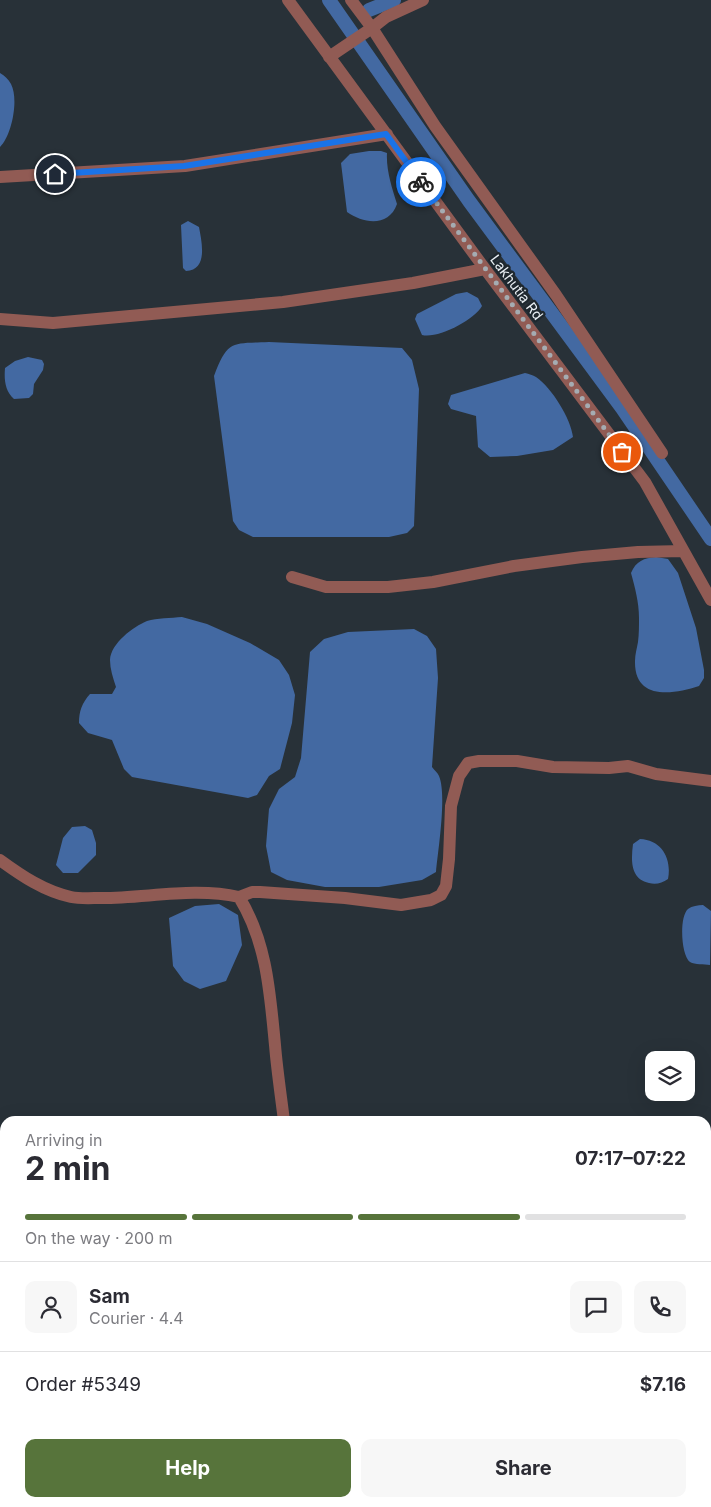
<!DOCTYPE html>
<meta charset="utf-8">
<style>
body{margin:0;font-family:Inter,sans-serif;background:#f7f7f7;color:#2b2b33;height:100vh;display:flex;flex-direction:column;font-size:19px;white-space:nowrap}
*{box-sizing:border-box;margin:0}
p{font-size:16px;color:#7c7c81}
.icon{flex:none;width:28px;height:28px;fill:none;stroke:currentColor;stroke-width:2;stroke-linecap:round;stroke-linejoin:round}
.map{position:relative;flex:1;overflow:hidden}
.panel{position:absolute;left:0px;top:1116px;width:711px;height:391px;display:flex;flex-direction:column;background:#fff;border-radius:15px 15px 0 0;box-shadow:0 5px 20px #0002}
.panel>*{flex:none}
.tools{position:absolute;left:645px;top:1051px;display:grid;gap:10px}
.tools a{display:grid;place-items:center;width:50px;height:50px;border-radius:10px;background:#fff;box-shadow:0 5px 20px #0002;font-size:25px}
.pin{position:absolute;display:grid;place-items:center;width:42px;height:42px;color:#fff;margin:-21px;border:2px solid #fff;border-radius:50%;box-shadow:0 1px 5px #0007}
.courier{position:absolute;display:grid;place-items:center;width:50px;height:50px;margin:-25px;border:4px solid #1a73e8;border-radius:50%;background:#fff;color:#222;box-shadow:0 1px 6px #0007}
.headline em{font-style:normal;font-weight:700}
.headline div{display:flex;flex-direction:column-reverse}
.headline{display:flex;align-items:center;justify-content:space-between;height:85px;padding:0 25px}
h1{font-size:32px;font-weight:700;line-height:38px}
.bar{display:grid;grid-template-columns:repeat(4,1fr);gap:8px 5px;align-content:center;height:60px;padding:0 25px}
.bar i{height:6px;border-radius:4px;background:#e1e1e2}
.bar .active{background:#57743b}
.bar p{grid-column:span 4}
.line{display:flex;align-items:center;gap:12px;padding:0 25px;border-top:1px solid #e1e1e2}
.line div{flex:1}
.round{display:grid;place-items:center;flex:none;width:52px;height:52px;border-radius:10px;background:#f7f7f7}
.button{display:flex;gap:10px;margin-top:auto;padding:10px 25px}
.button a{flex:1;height:58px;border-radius:10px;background:#57743b;color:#fff;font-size:20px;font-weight:700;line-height:58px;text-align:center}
.button a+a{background:#f7f7f7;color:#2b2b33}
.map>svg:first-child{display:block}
</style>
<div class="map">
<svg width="711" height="1507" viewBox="0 0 711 1507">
<rect width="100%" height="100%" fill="#283138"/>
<!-- water -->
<path fill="#4369a2" d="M0,73C5,76 8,79 11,84C19,99 12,135 0,147Z
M369,151H381L387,153C386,170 392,188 397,204C389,227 364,224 347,212L341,163L350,154Z
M188,221L199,227C202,243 208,270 186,271L183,268L181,225Z
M467,292L478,298L482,306C474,320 438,339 422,335L415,319L417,314L456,294Z
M269,342L402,348L412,360L419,389L414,526L407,533L389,537H253L239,530L233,521L214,376C228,339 232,344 269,342Z
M28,357L42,360L44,364L43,370L34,384L33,394L29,398L14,399C5,391 4,380 5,368L15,361Z
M525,373C529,374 533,375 536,377C552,388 571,419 573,437L553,450L517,456L490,457L478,447L476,416L451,409L448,404L451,395Z
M656,557L668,559L678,573L696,628L704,670V678L699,686C672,695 634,700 635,661C635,654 637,648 638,642C639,634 639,626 639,618C639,602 635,588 631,573C636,561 644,558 656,557Z
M182,617L207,624L250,643L279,660L289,675L295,695L292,723L280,769L269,776L257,795L248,798L132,777L124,769L112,740L88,733L79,723C79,711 82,703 90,694H112L116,687C113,678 110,669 110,660C111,643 133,627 147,621C157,618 171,618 182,617Z
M414,629L427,636L436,649L438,678L432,767C434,770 438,773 439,776C447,795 438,850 436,872L422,880L379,887H325L287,880L271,872L266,846L269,809L279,789L295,777L301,758L310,652L324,639L348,632Z
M85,826L92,830L96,843V855L78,873H63L56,865L63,838L72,827Z
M640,839C662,840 672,859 668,879C662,883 656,885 649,883C630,879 631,860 633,844Z
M219,904L238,915L242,945L226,981L200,989L184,981L173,966L169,918L195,906Z
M703,905L711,911L710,965C704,964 695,965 690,962C681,955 679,917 688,909C692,906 698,905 703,905Z
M706,1421L711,1422V1457H706Z
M317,1503V1507H205V1503Z"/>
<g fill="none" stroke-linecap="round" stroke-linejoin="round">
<!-- canal -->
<path stroke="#4369a2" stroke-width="14" d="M329,0L469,201L622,408L711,539
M369,10L394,0"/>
<!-- minor -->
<path stroke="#915b54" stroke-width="12" d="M288,0L485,269L645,482L711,600
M351,0L372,28L435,126L556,295L662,453
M329,57L372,28L386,17L423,0
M0,177L185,166L387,134
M0,319L53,323L283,302L413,283L485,269
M292,577L326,587H388L433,582L514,566L582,557L638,552L683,551
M0,860C22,876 44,891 71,897C80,899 92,898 102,898C147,898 195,887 239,897C267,942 270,994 275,1045C277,1070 281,1096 284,1121
M239,897L252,892H260L345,898L401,905L431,900L441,895L446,886L449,859L451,806L459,776L468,763L479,761H517L553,767L609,768L628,766L656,774L711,781
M706,1461H711"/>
</g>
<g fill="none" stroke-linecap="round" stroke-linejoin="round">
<!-- done -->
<path stroke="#a5acb2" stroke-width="5" stroke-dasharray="0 9" d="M421,182L622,452"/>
<!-- route -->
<path stroke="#1a73e8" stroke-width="6" d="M55,174L184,166L386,134L421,182"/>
</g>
<g text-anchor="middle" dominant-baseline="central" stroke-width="4.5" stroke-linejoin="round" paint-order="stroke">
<!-- street labels -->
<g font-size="14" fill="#e9eff4" stroke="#1e272e">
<text transform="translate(517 287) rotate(53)">Lakhutia Rd</text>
</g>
</g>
</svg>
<div class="tools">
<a><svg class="icon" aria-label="layers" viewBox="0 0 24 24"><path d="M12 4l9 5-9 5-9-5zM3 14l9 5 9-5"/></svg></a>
</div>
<div class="pin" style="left:622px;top:452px;background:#ea580c"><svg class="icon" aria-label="bag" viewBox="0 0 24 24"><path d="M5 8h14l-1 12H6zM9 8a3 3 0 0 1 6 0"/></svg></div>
<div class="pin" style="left:55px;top:174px;background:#1f2937"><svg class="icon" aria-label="home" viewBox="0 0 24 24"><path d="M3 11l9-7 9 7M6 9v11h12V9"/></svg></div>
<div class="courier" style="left:421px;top:182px"><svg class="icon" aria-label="bike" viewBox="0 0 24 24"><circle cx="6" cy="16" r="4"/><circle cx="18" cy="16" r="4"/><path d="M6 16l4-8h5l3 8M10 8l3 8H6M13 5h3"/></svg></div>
<section class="panel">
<div class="headline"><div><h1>2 min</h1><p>Arriving in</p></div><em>07:17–07:22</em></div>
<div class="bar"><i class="active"></i><i class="active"></i><i class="active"></i><i></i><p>On the way · 200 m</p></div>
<div class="line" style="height:90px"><a class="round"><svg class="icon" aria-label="person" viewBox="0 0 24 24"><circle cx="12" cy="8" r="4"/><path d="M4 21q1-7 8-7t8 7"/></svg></a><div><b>Sam</b><p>Courier · 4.4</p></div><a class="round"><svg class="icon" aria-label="chat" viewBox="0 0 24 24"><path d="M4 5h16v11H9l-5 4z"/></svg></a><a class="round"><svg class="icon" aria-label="phone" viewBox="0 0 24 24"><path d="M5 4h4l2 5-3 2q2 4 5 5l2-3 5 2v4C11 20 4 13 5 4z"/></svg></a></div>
<div class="line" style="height:65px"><div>Order #5349</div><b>$7.16</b></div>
<div class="button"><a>Help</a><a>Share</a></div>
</section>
</div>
